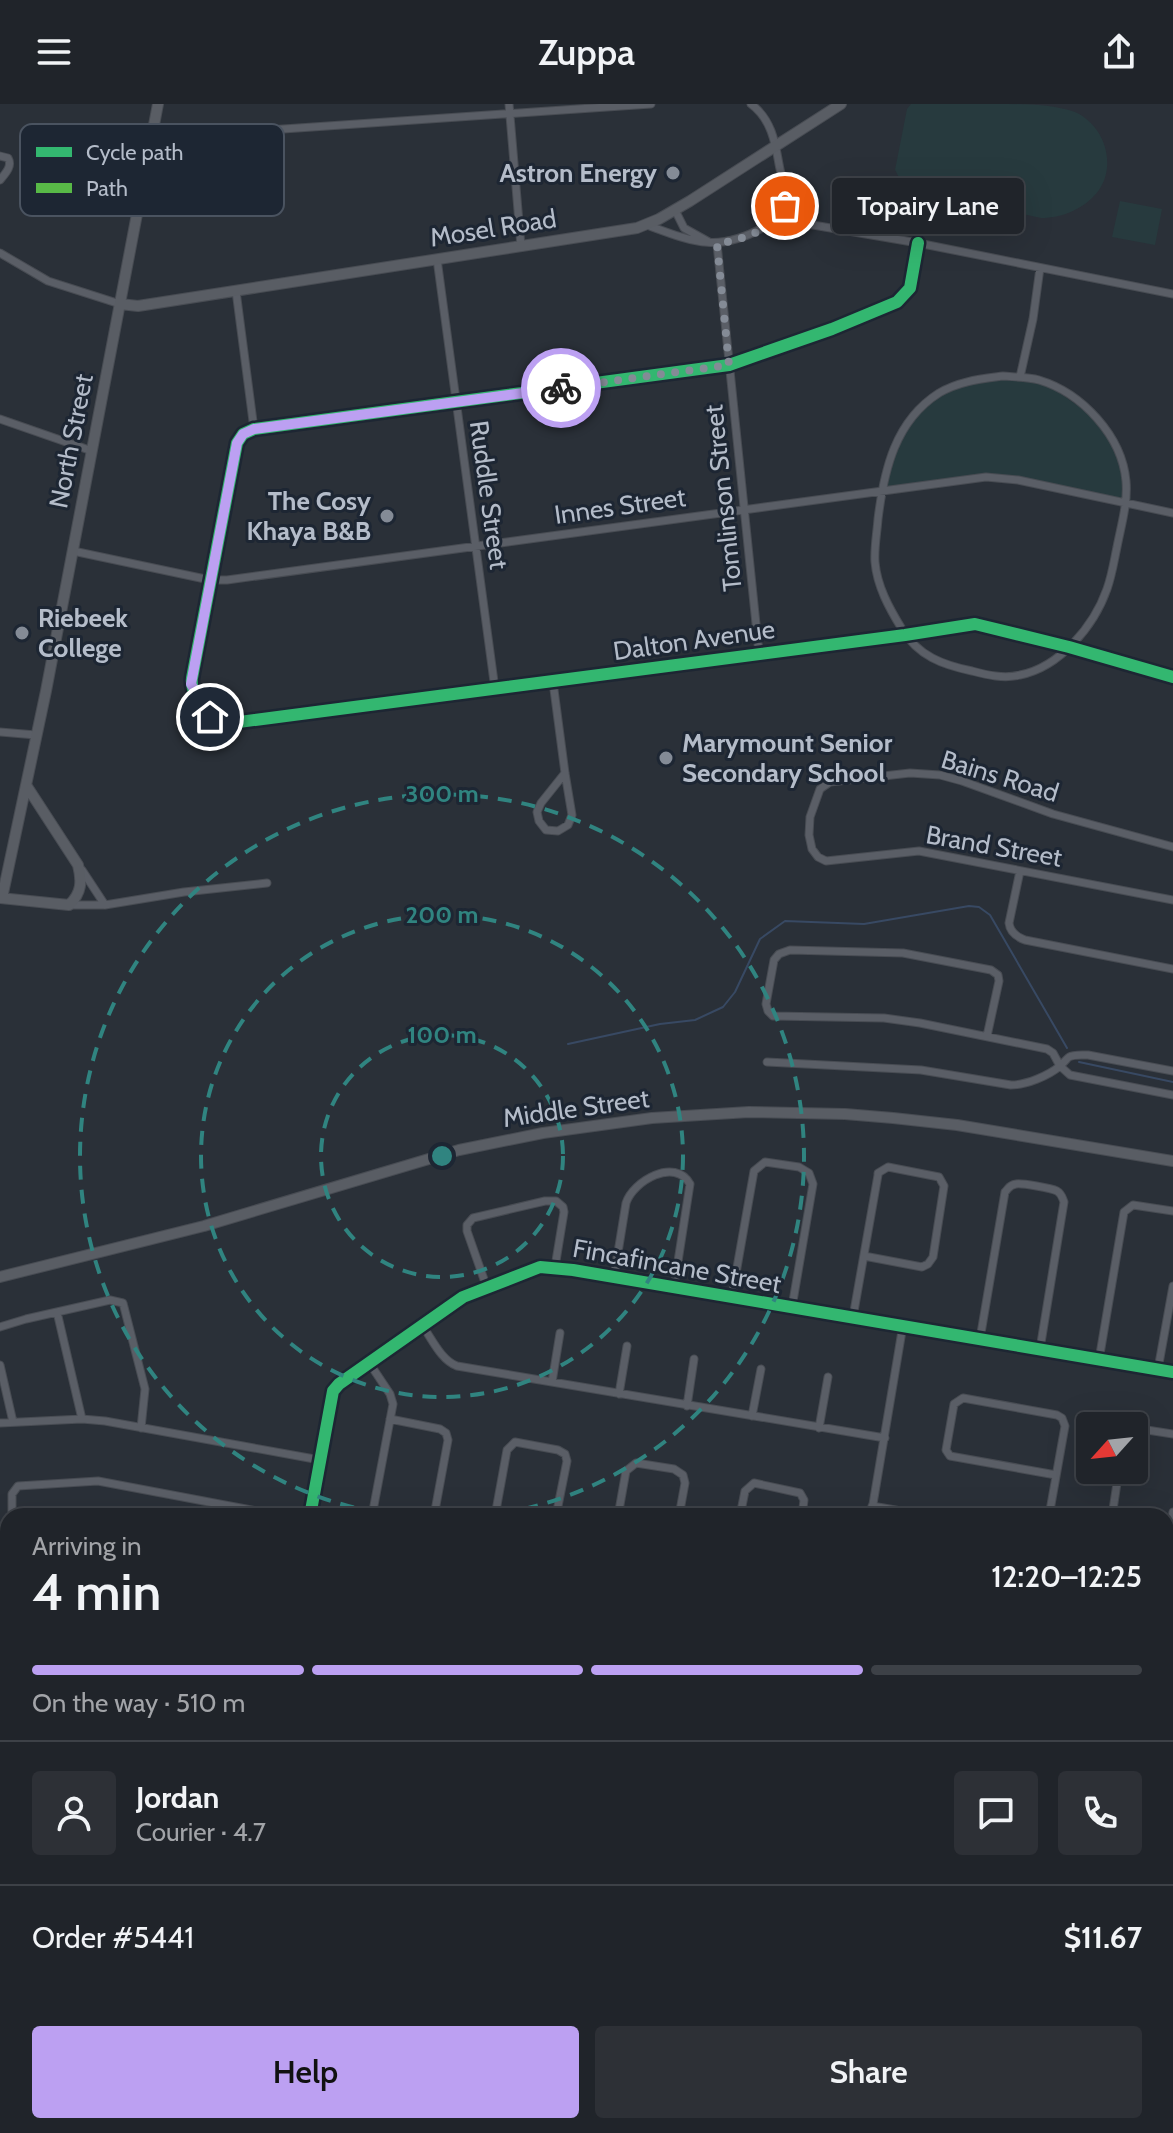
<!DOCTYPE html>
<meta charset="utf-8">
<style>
body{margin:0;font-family:Cabin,sans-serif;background:#2d3036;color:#f1f3f6;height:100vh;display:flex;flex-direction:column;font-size:30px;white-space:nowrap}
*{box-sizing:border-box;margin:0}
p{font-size:26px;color:#a2a4a8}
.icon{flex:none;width:44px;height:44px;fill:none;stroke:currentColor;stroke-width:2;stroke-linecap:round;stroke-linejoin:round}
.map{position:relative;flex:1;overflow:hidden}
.details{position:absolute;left:0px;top:1404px;width:1174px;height:626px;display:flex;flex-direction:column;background:#20242a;border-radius:24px 24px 0 0;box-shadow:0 8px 32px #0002,0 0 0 2px #3d4147}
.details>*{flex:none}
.needle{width:52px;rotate:243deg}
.controls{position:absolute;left:1076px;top:1308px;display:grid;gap:16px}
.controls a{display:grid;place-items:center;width:72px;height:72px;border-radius:8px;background:#20242a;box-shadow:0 8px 32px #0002,0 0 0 2px #3d4147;font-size:40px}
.pin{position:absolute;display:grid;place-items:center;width:68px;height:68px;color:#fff;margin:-34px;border:4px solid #fff;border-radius:50%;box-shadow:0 2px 8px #0007}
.courier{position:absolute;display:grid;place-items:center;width:80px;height:80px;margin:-40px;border:6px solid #bca0f2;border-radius:50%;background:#fff;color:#222;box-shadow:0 2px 10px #0007}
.bubble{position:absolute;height:56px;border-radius:8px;background:#20242a;box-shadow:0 8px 32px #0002,0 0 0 2px #3d4147;font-size:26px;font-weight:600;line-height:56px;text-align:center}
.summary em{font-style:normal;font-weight:600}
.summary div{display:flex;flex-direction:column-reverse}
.summary{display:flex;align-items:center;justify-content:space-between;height:136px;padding:0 32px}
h1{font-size:52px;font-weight:600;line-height:60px}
.bar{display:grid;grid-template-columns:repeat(4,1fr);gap:12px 8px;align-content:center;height:96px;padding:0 32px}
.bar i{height:10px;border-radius:6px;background:#3d4147}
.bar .selected{background:#bca0f2}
.bar p{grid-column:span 4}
.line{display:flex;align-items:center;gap:20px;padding:0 32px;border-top:2px solid #3d4147}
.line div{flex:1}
.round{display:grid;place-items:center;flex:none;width:84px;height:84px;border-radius:8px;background:#2d3036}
.action{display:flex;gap:16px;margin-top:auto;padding:16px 32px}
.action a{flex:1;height:92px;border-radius:8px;background:#bca0f2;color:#111;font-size:32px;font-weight:600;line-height:92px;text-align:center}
.action a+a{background:#2d3036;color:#f1f3f6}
header{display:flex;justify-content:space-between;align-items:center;height:104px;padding:0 32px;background:#20242a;font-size:36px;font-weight:600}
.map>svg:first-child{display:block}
</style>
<header><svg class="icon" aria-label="menu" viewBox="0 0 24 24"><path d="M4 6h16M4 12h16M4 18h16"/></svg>Zuppa<svg class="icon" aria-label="share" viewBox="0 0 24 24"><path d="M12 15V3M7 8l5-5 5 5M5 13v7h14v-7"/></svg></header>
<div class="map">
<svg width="1173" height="2029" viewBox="0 0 1173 2029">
<rect width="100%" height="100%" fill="#2a3038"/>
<!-- green -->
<path fill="#273a3e" d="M911,0C940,0 968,0 997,0C1023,0 1051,0 1075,8C1104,21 1117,59 1099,86C1086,104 1063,114 1041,114L905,84L895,66L907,5Z
M1120,97L1162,105L1155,141L1112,133Z
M1040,275L1102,319L1128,376L1131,399L999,371L883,386C896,341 917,282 971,276C994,274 1018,275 1040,275Z"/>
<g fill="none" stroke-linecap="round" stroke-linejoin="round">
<!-- stream -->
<path stroke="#384963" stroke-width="2" d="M568,940L660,920L695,916L723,903L735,888L760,835L785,817L864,820L969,802L979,803L990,811L1067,944
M1079,958L1173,978
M1166,1515L1173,1511
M902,2022L915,2029"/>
<defs>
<path id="street" d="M509,0L521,142
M152,34L651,0
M0,52L8,54C13,62 5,70 0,76
M786,89L796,106L812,117
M675,106L684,124L709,138
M778,115L918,139L1173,190
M647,121C693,138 718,149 764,123C773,118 783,113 785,102C788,88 781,73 779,60C775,37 771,15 751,0
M918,139L910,184L897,198L832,225L729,261L254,325L243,330L237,339L192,574C190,589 204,605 213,618L224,620L905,531L975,520L1069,543L1173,573
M717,140L759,549
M0,149L48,177L120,200
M437,155L495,585
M236,187L254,325
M1003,272C1015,273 1028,273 1039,276C1082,289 1122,332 1126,377C1128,399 1121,422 1117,443C1114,457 1112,471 1107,485C1094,522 1060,563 1020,571C1004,575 987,571 972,567C943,561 918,552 902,525C889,504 877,482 875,458C874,444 877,429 878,415C884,366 895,317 939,289C959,277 981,275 1003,272Z
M1020,273L1033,215L1040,164
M0,315L92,347
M73,447L210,476H227L986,373L1018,376L1173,409
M553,578L565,669L572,711L568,721L558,727L546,726L539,717L537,708L541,699L565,669
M0,628L36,631
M1173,743L1053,710L962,677L940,671L910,669L830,678L820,685L810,713L809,731L812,745L818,753L826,757L919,747L1173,796
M82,766L105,801
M1020,767L1009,819C1010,828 1017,833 1025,836L1173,865
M69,801H105L184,788L267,779
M987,932L999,877L998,871L991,866L903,849L790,846L779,850L774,856L766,900L768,907L773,912L884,914L920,919L1047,945L1053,949L1060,962L1070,971L1173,991
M767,958L921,966L1011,981C1026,981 1048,972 1060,962C1061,962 1068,953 1069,953C1074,950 1082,951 1088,951L1173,967
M614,1173L626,1099C633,1077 675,1053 690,1080L674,1183
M487,1184L467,1127V1121L473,1114L545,1097H556L563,1103L564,1108L555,1163
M732,1192L754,1067L765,1058L799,1063L809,1069L813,1080L792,1203
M57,1208L82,1315
M853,1213L878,1071V1069L888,1063L939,1073L944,1082L933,1153L928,1160L922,1163L864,1152
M422,1221C432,1235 441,1256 457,1262L885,1334
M0,1223L26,1215L110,1196L123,1199L145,1285L141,1324
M980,1235L1005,1088C1009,1084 1009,1081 1016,1080C1022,1079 1051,1084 1057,1087C1062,1090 1062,1093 1064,1098L1040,1245
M1099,1256L1124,1108L1133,1101L1173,1107
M368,1257L390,1290L393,1300L372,1412
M0,1261L13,1318
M1158,1265L1173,1182
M552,1278L560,1229
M619,1290L627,1242
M687,1302L694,1255
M752,1312L761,1265
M390,1315L440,1325L446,1329L448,1336L434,1412
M0,1319L82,1315L105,1317L320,1356
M819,1324L828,1273
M1134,1324L1173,1330
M872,1402L930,1412
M12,1412V1390L18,1382L98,1377L283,1412
M310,1412L333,1287L339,1280L463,1193L540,1163L573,1166L1173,1268
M495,1412L507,1346L515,1338L558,1346L565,1350L567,1357L556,1412
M618,1412L626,1367L636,1359L674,1365L683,1371L685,1379L679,1412
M740,1412L745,1387L754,1379L800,1389L804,1396L802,1412
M871,1412L903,1221
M1049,1412L1065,1322L1062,1314L1057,1311L963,1294L954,1300L946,1346L950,1352L1056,1371
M1112,1412L1119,1366
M1166,1432L1170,1424L1173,1408
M0,1503H8
M1166,1741L1173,1748
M1166,1822L1173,1815
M0,1866L8,1875
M1166,1914L1173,1907
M0,1917L8,1909
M0,1945L8,1953
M1166,1983L1173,1988
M72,2022L78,2029
M145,2022L152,2029
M216,2022L222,2029
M287,2022L293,2029
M502,2022L515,2029
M1112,2022L1123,2029
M24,2029L31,2022
M97,2029L105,2022
M313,2029L320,2022
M464,2029L467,2022"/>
<path id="secondary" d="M120,200L138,202L637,124L659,115L690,97L841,0
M0,794L69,801C82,789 82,777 78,761L26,681
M2,794L46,587L158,0
M0,1173L204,1122L459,1046L543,1029L652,1014L749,1008L845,1010L893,1014L957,1021L1173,1057
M1166,1486L1173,1482
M595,2029L598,2022"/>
</defs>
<!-- street casing -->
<use href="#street" stroke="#484c53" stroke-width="9"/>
<!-- secondary casing -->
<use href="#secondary" stroke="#484c53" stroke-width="12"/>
<!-- street -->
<use href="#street" stroke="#5a5e66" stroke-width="7"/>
<!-- secondary -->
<use href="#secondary" stroke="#595d64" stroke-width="10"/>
<!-- quiet -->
<path stroke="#58b947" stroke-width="10" stroke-dasharray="20 10" stroke-linecap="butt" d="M0,1986L8,1978"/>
<defs>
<path id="cycleway" d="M918,139L910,184L897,198L832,225L729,261L254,325L243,330L237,339L192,574C190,589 204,605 213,618L224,620L905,531L975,520L1069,543L1173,573
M310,1412L333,1287L339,1280L463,1193L540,1163L573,1166L1173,1268"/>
</defs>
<!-- cycleway casing -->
<use href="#cycleway" stroke="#1d2633" stroke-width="17"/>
<!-- cycleway -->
<use href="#cycleway" stroke="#33b770" stroke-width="12"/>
</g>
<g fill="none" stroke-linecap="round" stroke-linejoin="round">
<!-- done -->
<path stroke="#848b96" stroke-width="8" stroke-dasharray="0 14.4" d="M561,284L729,261L717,140C740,136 777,125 785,102"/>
<!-- route -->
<path stroke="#bca0f2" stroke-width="10" d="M210,613L191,580L237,339L243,330L254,325L561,284"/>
</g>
<!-- distance rings -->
<g fill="none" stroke="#308480" stroke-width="4" stroke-dasharray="14 10">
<circle cx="442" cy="1052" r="121"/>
<circle cx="442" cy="1052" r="241"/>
<path d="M401 1412A362 362 0 1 1 483 1412"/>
</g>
<!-- markers -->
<g fill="#848b96" stroke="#1d2633" stroke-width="3">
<circle cx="673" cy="69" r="8"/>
<circle cx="387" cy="412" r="8"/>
<circle cx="22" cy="529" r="8"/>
<circle cx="666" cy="654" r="8"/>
</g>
<g text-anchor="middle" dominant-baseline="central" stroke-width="6" stroke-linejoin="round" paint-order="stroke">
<!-- poi labels -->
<g font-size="26" font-weight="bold" fill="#b4bcc9" stroke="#1d2633" text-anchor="end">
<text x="657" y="69">Astron Energy</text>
<text x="371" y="397">The Cosy<tspan x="371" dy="30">Khaya B&amp;B</tspan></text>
<text x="38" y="514" text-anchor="start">Riebeek<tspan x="38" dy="30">College</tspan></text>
<text x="682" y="639" text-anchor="start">Marymount Senior<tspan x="682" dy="30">Secondary School</tspan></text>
</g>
<!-- street labels -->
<g font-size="26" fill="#b4bcc9" stroke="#1d2633">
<text transform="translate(493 124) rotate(-9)">Mosel Road</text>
<text transform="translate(71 337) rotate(-79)">North Street</text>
<text transform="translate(489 391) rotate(82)">Ruddle Street</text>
<text transform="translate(723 394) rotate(-96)">Tomlinson Street</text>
<text transform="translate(620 402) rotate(-8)">Innes Street</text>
<text transform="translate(694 536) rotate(-8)">Dalton Avenue</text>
<text transform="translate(1000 672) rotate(17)">Bains Road</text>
<text transform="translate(994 742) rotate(10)">Brand Street</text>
<text transform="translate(576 1004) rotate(-8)">Middle Street</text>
<text transform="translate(677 1162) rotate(10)">Fincafincane Street</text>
</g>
</g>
<!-- legend -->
<rect x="20" y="20" width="264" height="92" rx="12" fill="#1d2633" stroke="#4a5360" stroke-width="2"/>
<rect x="36" y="43" width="36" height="10" fill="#33b770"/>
<rect x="36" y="79" width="36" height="10" fill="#58b947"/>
<g font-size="22" fill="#b4bcc9">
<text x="86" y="56">Cycle path</text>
<text x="86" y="92">Path</text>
</g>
<circle cx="442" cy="1052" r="12" fill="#308480" stroke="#1d2633" stroke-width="4"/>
<g font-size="24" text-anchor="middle" font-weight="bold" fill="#308480" stroke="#1d2633" stroke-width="6" stroke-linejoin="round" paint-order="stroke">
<text x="442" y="698">300 m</text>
<text x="442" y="819">200 m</text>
<text x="442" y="939">100 m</text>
</g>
</svg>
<div class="controls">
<a><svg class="needle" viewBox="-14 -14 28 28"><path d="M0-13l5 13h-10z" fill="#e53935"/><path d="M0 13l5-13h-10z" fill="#a2a4a8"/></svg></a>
</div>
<div class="pin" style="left:785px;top:102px;background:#ea580c"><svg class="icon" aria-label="bag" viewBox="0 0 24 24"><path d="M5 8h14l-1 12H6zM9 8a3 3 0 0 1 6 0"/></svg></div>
<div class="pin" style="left:210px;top:613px;background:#1f2937"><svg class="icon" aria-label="home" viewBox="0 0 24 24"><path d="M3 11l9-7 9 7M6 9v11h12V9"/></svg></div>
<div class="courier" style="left:561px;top:284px"><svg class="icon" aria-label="bike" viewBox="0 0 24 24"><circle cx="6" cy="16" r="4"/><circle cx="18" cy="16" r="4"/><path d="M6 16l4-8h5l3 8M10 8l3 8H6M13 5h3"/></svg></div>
<div class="bubble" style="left:832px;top:74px;width:192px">Topairy Lane</div>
<section class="details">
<div class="summary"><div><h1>4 min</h1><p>Arriving in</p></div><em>12:20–12:25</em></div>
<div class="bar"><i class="selected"></i><i class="selected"></i><i class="selected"></i><i></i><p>On the way · 510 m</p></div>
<div class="line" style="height:144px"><a class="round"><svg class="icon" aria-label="person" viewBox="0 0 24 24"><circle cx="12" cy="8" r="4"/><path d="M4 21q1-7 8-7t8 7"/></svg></a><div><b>Jordan</b><p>Courier · 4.7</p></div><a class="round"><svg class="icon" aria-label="chat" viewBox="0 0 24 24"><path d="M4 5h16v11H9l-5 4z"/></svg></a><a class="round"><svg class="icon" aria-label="phone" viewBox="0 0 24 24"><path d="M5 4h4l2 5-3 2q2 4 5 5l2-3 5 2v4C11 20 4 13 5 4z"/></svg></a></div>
<div class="line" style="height:104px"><div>Order #5441</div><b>$11.67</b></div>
<div class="action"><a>Help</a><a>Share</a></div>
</section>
</div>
